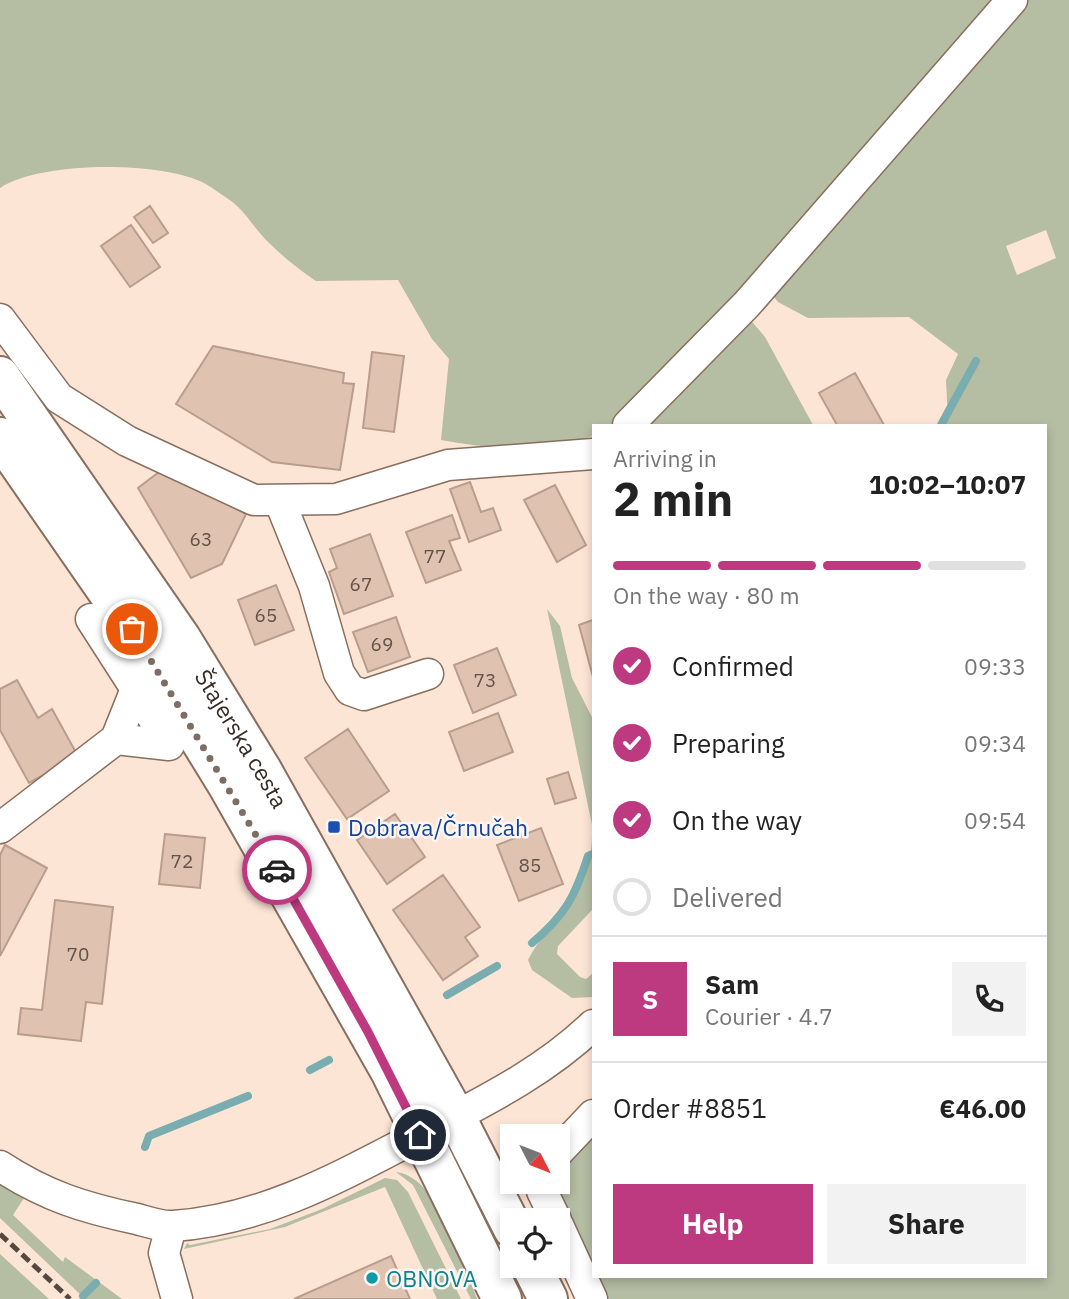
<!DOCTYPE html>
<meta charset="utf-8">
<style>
body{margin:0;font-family:"IBM Plex Sans",sans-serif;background:#f2f2f2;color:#222;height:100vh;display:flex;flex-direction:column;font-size:26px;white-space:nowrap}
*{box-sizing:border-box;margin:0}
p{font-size:23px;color:#767676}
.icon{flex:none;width:38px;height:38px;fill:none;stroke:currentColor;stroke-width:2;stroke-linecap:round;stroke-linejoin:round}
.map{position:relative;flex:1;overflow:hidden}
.panel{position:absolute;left:592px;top:424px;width:455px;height:854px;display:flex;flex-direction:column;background:#fff;border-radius:0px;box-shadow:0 4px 10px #0003}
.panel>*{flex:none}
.needle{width:46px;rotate:132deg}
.buttons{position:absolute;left:500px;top:1124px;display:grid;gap:14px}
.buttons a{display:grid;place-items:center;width:70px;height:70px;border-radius:0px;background:#fff;box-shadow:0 4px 10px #0003;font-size:35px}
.pin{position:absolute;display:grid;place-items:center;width:60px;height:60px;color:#fff;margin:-30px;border:4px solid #fff;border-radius:50%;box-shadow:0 2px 7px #0007}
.courier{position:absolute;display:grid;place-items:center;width:70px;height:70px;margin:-35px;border:5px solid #bd3a81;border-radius:50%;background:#fff;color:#222;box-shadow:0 2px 9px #0007}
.head em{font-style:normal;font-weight:700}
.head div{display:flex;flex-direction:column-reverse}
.head{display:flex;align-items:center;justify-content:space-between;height:119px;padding:0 21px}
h1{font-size:46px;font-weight:700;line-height:52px}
.bar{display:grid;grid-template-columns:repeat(4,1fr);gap:10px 7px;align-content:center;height:84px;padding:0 21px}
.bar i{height:9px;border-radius:5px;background:#e0e0e0}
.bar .active{background:#bd3a81}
.bar p{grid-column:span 4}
.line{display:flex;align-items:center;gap:18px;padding:0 21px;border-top:2px solid #e0e0e0}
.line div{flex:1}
.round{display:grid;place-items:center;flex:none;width:74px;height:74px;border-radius:0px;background:#f2f2f2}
ol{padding:0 21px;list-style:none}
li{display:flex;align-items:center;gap:21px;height:77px}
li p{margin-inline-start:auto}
li .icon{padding:7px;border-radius:50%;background:#bd3a81;color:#fff;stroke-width:4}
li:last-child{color:#767676}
li i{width:38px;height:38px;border:4px solid #e0e0e0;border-radius:50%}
.button{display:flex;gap:14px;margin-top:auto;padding:14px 21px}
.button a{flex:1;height:80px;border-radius:0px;background:#bd3a81;color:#fff;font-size:28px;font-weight:700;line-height:80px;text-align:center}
.button a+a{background:#f2f2f2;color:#222}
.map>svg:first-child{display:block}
</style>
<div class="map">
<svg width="1069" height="1299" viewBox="0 0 1069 1299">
<rect width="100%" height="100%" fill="#fde5d6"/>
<!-- green -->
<path fill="#b5bda3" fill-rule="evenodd" d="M0,0H1000L631,414L613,425H593V436C541,452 495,450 441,440L449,359L432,339L398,280L316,281C298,269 281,255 266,240C254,228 245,211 231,201C222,195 213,188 204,183C159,161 41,161 0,188Z
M1022,0H1069V1299H603L557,1189C564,1166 576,1153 593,1138V1276H1045V425H943L948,419L946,380L958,354L909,317L808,318L778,302L767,288ZM1046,230L1056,258L1017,275L1006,246Z
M747,316L765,337L813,425H646Z
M547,609L560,626L572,678L593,719V909L558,946L557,954L580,977L586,979L593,973V997L572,998L532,970L528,960C559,904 594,898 592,825Z
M396,1172C438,1176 465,1265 477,1299H471L413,1185Z
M385,1178L397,1180L408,1192L461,1299H437L385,1187L285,1227L184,1249L187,1243L190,1245L270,1229L322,1209Z
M0,1179L26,1195L13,1215L63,1262L65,1257L122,1299H85L0,1218Z
M0,1254L49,1299H0Z"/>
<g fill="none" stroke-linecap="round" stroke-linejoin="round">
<!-- stream -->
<path stroke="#79adaf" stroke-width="8" d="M941,425L976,361
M532,943C565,915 575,897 588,856L593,854
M447,995L497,966
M310,1070L329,1060
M145,1147L149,1136L248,1096
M83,1296L96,1283"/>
</g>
<!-- building -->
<path fill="#dfc2b0" stroke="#b99d8c" stroke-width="2" d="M150,206L168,233L153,243L134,217Z
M131,225L160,267L130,287L101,246Z
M213,346L344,373L343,383L354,384L340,470L272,462L176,404Z
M372,352L404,356L394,432L363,428Z
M855,373L884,425H837L819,393Z
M163,469L246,514L222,564L191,578L138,488Z
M470,482L481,512L493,508L501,530L469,542L450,489Z
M555,485L586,545L557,562L524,500Z
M452,515L460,538L449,541L461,570L426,583L406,532Z
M370,534L393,596L344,614L329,572L337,568L330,549Z
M276,585L294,630L255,645L238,600Z
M396,617L410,657L368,672L353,632Z
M593,620V677L579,625Z
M497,648L516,695L473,713L454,665Z
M17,680L38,718L52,709L78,756L29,783L0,730V689Z
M498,713L513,752L464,771L449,732Z
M348,729L389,791L347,819L305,758Z
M568,772L576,798L555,804L547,779Z
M395,814L425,857L387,884L357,840Z
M541,828L563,884L519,901L497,845Z
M165,834L205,838L200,888L159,884Z
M5,845L47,868L0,956V855Z
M443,875L480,927L465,937L478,956L443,980L393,910Z
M55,900L113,907L102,1004L86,1002L81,1041L18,1034L21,1008L42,1010Z
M391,1256L410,1299H294Z"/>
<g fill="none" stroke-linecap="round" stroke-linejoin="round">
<defs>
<path id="minor" d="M0,319L59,398L127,441L254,500L336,499L448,465L593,454
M628,425L747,304L1012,0
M280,502L314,586L339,673L350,690L364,695L428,674
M91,619L136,689L116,739
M136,689L169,745
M0,828L116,739L169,745
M558,1152L593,1115
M0,1166C46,1196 84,1208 137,1219C148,1222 162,1227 173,1226C264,1220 341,1176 420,1135C481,1103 543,1073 593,1025
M545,1181L542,1191L556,1220
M558,1225L592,1299
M171,1227L164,1253L177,1299"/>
<g id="major">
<path id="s1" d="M0,376L181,638L262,770L456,1117L513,1229"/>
<path d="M0,437L118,607L228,786L390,1071L502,1299"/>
<path d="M531,1265L548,1299"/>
</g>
</defs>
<!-- minor casing -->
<use href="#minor" stroke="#886e5e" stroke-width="33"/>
<!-- major casing -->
<use href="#major" stroke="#886e5e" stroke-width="42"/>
<!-- minor -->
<use href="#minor" stroke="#fff" stroke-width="30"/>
<!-- major -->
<use href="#major" stroke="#fff" stroke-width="38"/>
<!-- rail -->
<path stroke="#554840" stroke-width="5" stroke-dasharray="10 5" stroke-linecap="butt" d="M0,1234L70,1299"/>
</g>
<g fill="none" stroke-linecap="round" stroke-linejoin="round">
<!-- done -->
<path stroke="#7d6d64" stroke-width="7" stroke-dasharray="0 12.6" d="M132,629L277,870"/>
<!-- route -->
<path stroke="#bd3a81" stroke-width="9" d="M277,870L368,1032L420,1135"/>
</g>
<!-- markers -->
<rect fill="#1a4fb4" stroke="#fcf6f2" stroke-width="2.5" x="327" y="820" width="14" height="14" rx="3.5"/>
<circle fill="#0f9aa8" stroke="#fcf6f2" stroke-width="2.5" cx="372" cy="1278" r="7"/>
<g text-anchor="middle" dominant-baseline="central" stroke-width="5" stroke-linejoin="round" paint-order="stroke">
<!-- number labels -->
<g font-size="19" fill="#625248">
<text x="201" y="539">63</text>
<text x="435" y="556">77</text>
<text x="361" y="584">67</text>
<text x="266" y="615">65</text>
<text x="382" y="644">69</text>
<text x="485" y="680">73</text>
<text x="182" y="861">72</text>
<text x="530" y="865">85</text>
<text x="78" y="954">70</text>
</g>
<!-- street labels -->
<g font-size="23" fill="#382d26" stroke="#fcf6f2">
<text stroke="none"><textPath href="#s1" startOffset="436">Štajerska cesta</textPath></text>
</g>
<!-- transit labels -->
<g font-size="23" fill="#164399" stroke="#fcf6f2" text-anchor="start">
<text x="348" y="827">Dobrava/Črnučah</text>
</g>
<!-- culture labels -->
<g font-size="23" fill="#0d838f" stroke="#fcf6f2" text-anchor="start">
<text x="386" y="1278">OBNOVA</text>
</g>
</g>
</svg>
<div class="buttons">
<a><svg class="needle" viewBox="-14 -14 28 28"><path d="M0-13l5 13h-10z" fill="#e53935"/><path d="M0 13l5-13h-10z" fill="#767676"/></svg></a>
<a><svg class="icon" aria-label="locate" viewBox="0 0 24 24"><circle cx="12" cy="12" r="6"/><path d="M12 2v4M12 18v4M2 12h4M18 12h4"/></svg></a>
</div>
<div class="pin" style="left:132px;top:629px;background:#ea580c"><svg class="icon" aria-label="bag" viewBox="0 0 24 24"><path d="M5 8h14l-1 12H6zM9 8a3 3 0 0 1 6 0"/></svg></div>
<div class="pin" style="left:420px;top:1135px;background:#1f2937"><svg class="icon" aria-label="home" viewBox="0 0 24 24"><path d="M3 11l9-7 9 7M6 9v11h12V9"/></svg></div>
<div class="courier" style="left:277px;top:870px"><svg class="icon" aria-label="car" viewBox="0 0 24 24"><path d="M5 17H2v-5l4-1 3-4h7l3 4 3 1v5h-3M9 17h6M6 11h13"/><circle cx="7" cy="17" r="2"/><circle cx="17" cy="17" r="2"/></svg></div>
<section class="panel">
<div class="head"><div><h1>2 min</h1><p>Arriving in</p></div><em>10:02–10:07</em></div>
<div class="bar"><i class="active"></i><i class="active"></i><i class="active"></i><i></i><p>On the way · 80 m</p></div>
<ol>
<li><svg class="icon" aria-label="check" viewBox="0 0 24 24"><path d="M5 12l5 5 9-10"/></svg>Confirmed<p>09:33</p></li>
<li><svg class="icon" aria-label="check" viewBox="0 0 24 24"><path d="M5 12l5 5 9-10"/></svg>Preparing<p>09:34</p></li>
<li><svg class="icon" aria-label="check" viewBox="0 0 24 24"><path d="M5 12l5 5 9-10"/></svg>On the way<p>09:54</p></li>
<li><i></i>Delivered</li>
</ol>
<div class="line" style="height:126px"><b class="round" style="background:#bd3a81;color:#fff">S</b><div><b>Sam</b><p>Courier · 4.7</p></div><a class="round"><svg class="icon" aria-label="phone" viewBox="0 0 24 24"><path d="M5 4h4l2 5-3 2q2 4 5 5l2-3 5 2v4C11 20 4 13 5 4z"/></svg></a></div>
<div class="line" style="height:91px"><div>Order #8851</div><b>€46.00</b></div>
<div class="button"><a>Help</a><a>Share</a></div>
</section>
</div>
